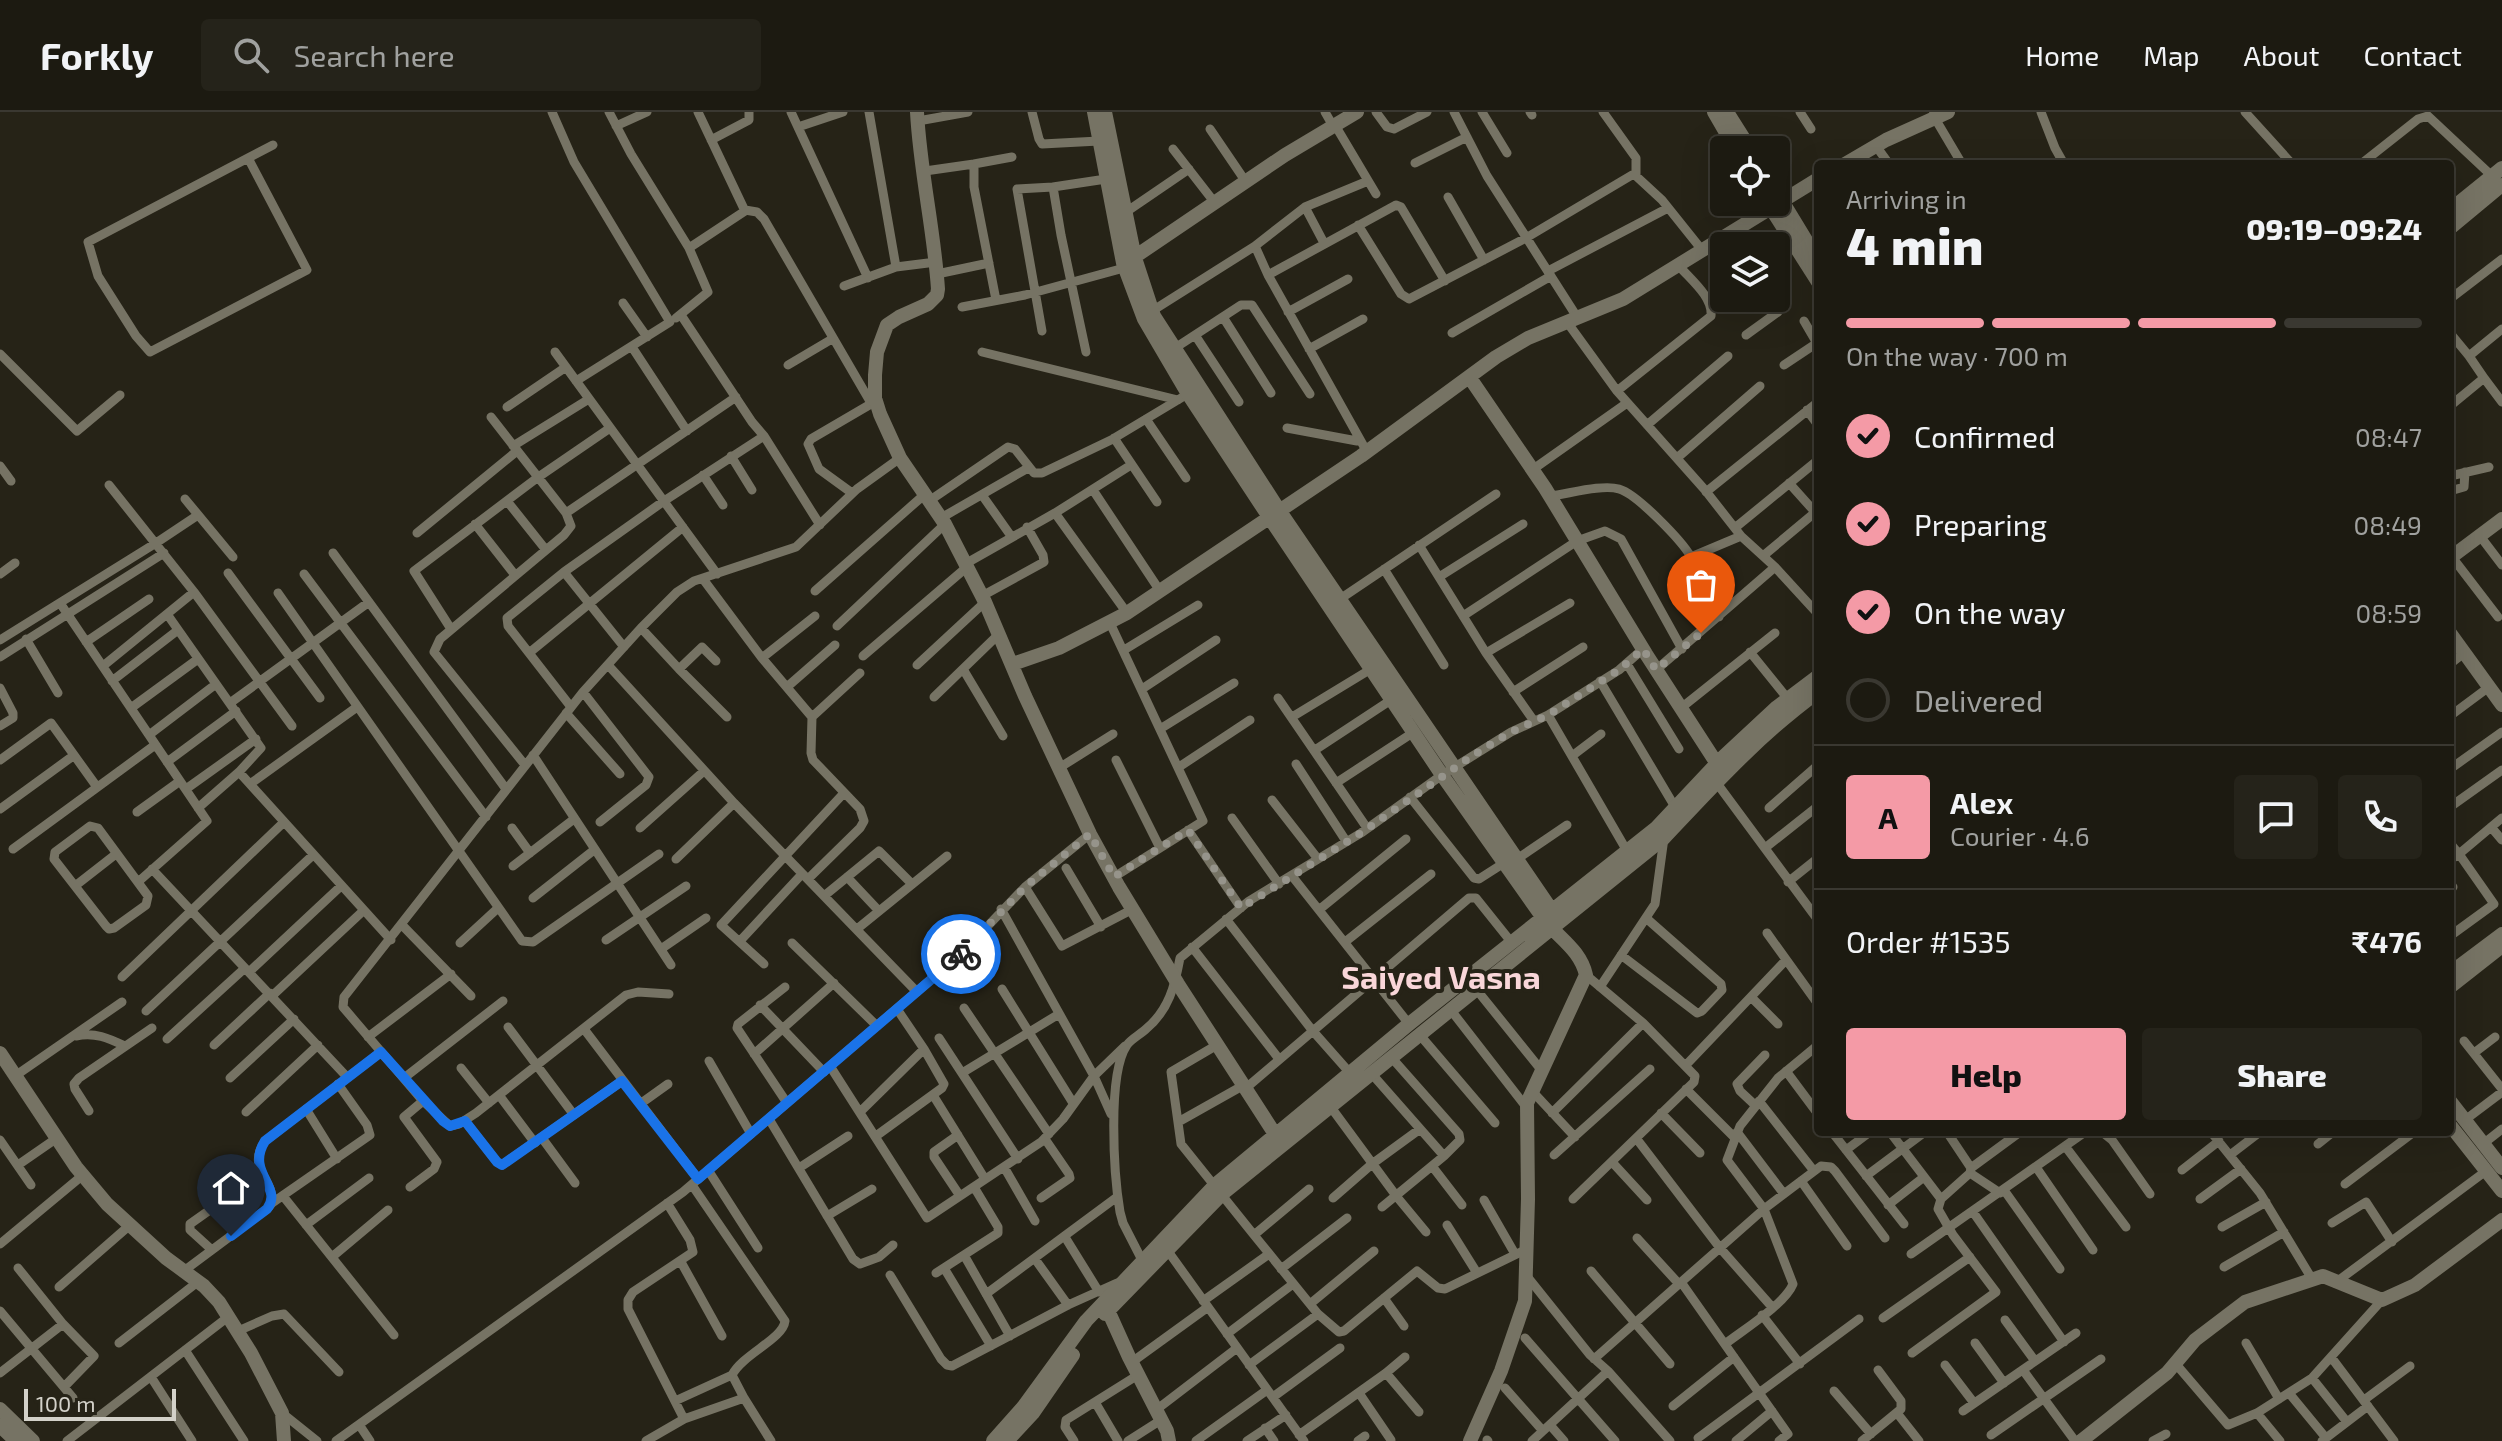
<!DOCTYPE html>
<meta charset="utf-8">
<style>
body{margin:0;font-family:"Exo 2",sans-serif;background:#25231a;color:#f1f3f6;height:100vh;display:flex;flex-direction:column;font-size:30px;white-space:nowrap}
*{box-sizing:border-box;margin:0}
p{font-size:26px;color:#a0a19f}
.icon{flex:none;width:44px;height:44px;fill:none;stroke:currentColor;stroke-width:2;stroke-linecap:round;stroke-linejoin:round}
.map{position:relative;flex:1;overflow:hidden}
.drawer{position:absolute;left:1814px;top:48px;width:640px;height:976px;display:flex;flex-direction:column;background:#1c1a11;border-radius:8px;box-shadow:0 8px 32px #0002,0 0 0 2px #3a3831}
.drawer>*{flex:none}
.tools{position:absolute;left:1710px;top:24px;display:grid;gap:16px}
.tools a{display:grid;place-items:center;width:80px;height:80px;border-radius:8px;background:#1c1a11;box-shadow:0 8px 32px #0002,0 0 0 2px #3a3831;font-size:40px}
.scale{position:absolute;left:24px;bottom:20px;width:152px;box-sizing:border-box;padding-left:8px;border:4px solid #d3d1c9;border-top:0;font-size:22px;line-height:28px;white-space:nowrap;color:#d3d1c9;-webkit-text-stroke:6px #262317;paint-order:stroke}
.pin{position:absolute;display:grid;place-items:center;width:68px;height:68px;color:#fff;margin:-82px -34px;border-radius:50% 50% 50% 0;rotate:-45deg;box-shadow:0 0 8px #0007}
.pin .icon{rotate:45deg}
.courier{position:absolute;display:grid;place-items:center;width:80px;height:80px;margin:-40px;border:6px solid #1a73e8;border-radius:50%;background:#fff;color:#222;box-shadow:0 2px 10px #0007}
.summary em{font-style:normal;font-weight:800}
.summary div{display:flex;flex-direction:column-reverse}
.summary{display:flex;align-items:center;justify-content:space-between;height:136px;padding:0 32px}
h1{font-size:52px;font-weight:800;line-height:60px}
.bar{display:grid;grid-template-columns:repeat(4,1fr);gap:12px 8px;align-content:center;height:96px;padding:0 32px}
.bar i{height:10px;border-radius:6px;background:#3a3831}
.bar .on{background:#f49aa6}
.bar p{grid-column:span 4}
.line{display:flex;align-items:center;gap:20px;padding:0 32px;border-top:2px solid #3a3831}
.line div{flex:1}
.round{display:grid;place-items:center;flex:none;width:84px;height:84px;border-radius:8px;background:#25231a}
ol{padding:0 32px;list-style:none}
li{display:flex;align-items:center;gap:24px;height:88px}
li p{margin-inline-start:auto}
li .icon{padding:8px;border-radius:50%;background:#f49aa6;color:#111;stroke-width:4}
li:last-child{color:#a0a19f}
li i{width:44px;height:44px;border:4px solid #3a3831;border-radius:50%}
.primary-button{display:flex;gap:16px;margin-top:auto;padding:16px 32px}
.primary-button a{flex:1;height:92px;border-radius:8px;background:#f49aa6;color:#111;font-size:32px;font-weight:800;line-height:92px;text-align:center}
.primary-button a+a{background:#25231a;color:#f1f3f6}
header{display:flex;align-items:center;gap:48px;box-sizing:border-box;height:112px;padding:0 40px;background:#1c1a11;border-bottom:2px solid #3a3831}
header strong{font-size:38px}
nav{display:flex;gap:44px;margin-inline-start:auto;font-size:28px}
.search{width:560px;height:72px;background:#25231a;display:flex;align-items:center;gap:20px;box-sizing:border-box;padding:0 28px;border-radius:8px;color:#a0a19f;font-size:30px}
.map>svg:first-child{display:block}
</style>
<header>
<strong>Forkly</strong>
<div class="search"><svg class="icon" aria-label="search" viewBox="0 0 24 24"><circle cx="10" cy="10" r="6"/><path d="M15 15l6 6"/></svg>Search here</div>
<nav><a>Home</a><a>Map</a><a>About</a><a>Contact</a></nav>
</header>
<div class="map">
<svg width="2502" height="1329" viewBox="0 0 2502 1329">
<rect width="100%" height="100%" fill="#262317"/>
<g fill="none" stroke-linecap="round" stroke-linejoin="round">
<!-- street -->
<path stroke="#767364" stroke-width="9" d="M552,0L574,50L670,210L576,269
M609,0L631,42L689,136L745,99L698,0
M791,0L868,166
M1032,0L1039,27L1042,32L1099,29
M1325,0L1333,14
M1376,0L1387,15L1394,17L1427,0
M1454,0L1487,64L1577,205
M1482,0L1507,41
M1530,0L1532,3
M1603,0L1636,46V64
M1800,0L1811,17
M2041,0L2055,36L2064,52
M2245,0L2292,52
M1933,3L1962,52
M918,9L968,0
M1335,13L1376,82
M616,14L647,0
M798,15L843,0
M1210,17L1246,70
M711,28L749,8V0
M1876,34L1889,52
M1173,37L1215,91
M248,46L307,158L150,240L136,224L98,164L88,130L248,46L273,33
M1415,51L1467,25
M974,52L1012,45
M2361,52L2418,7L2428,4L2492,64
M925,59L974,52V75L996,188
M1053,75L1106,67
M1448,85L1484,148
M1305,95L1324,131
M745,98L757,100L764,107L871,291
M1126,100L1189,57
M1358,113L1401,182L1409,187L1526,126L1632,63L1636,64L1662,88L1702,138
M1730,121L1738,134
M1255,134L1305,95L1368,69
M896,155L936,150
M1548,159L1668,96
M937,162L989,151
M1268,163L1367,340
M844,174L896,155L869,0
M2450,187L2502,147
M623,191L647,225
M962,195L1025,183L1124,156
M1152,199L1255,134L1268,163L1396,93L1401,95L1445,169
M1288,200L1348,167
M681,203L752,310L764,324L820,413
M1223,205L1271,281
M676,206L708,180L689,136
M1804,209L1818,233
M1567,210L1617,279L1705,378L1741,424L1775,455L1818,502
M1042,219L1017,77L1053,75L1061,123L1086,240
M1452,221L1551,164
M2450,221L2469,244
M1195,223L1239,290
M1746,223L1778,200L1779,196L1772,186
M632,235L687,319
M1175,236L1241,193H1252L1310,282
M1309,237L1363,207
M555,240L717,462
M982,240L1178,288
M0,242L77,319L120,283
M788,253L832,227
M1784,253L1817,231
M2484,266L2502,290
M1617,279L1711,204C1713,185 1691,168 1679,154
M2450,294L2484,266L2469,244L2502,217
M507,295L566,255
M1807,298L1818,313
M491,305L566,401L571,414L564,423L440,527L434,540L525,653
M1146,307L1186,366
M1647,313L1728,244
M1287,316L1357,329L1360,328
M1114,326L1157,390
M513,334L589,287
M731,344L752,378
M1677,346L1760,274
M0,354L11,369
M1532,358L1627,291
M703,363L723,393
M2450,364L2489,355
M1789,371L1815,400
M109,373L194,480L292,614
M1093,378L1160,479
M2450,379L2464,375L2465,360
M1706,380L1818,290
M852,381L819,357L808,332L811,327L876,289
M982,383L1011,424
M1550,384C1568,382 1602,372 1619,377C1637,382 1682,429 1691,445
M185,387L233,445
M507,389L546,438
M929,389L1008,335L1015,337L1034,361H1042L1111,328L1191,280
M566,401L736,285
M941,406L1028,356
M475,412L515,463
M1736,415L1818,348
M417,421L517,339
M2480,424L2502,453
M1419,433L1486,541L1570,491
M333,441L506,677
M1763,444L1818,398
M2452,445L2498,505
M965,452L1055,401
M1384,457L1444,553
M564,460L624,535
M228,461L320,586
M0,462L15,451
M304,462L486,705
M1439,465L1523,412
M703,467L762,546L815,504
M815,479L924,383
M278,481L522,829L533,830L659,742
M982,484L1044,450L1043,443L1027,415
M1340,487L1496,382
M60,491L207,709L138,770
M1127,501L1055,401L1131,353
M167,502L261,636L239,660L198,696
M1463,504L1577,429L1605,419L1621,427L1682,537
M1719,505L1691,445L1741,424
M1110,511L1203,709L1114,765
M837,514L945,412
M641,516L679,557L702,535L716,549
M451,517L414,459L537,366L610,316
M26,527L58,581
M0,528L156,431L198,403
M86,530L149,487
M1124,538L1198,493
M1750,540L1788,587
M529,541L683,415
M1486,541L1534,609
M863,544L967,455
M0,545L164,441
M762,546L812,605L860,561
M1627,552L1679,637
M2450,552L2464,541
M608,553L734,691L917,880
M917,553L985,490
M103,554L194,480
M679,557L727,605
M963,557L1003,624
M1656,558L1775,455
M112,569L178,518
M1600,569L1675,695
M787,575L835,533
M0,576L13,601V606L0,614
M1142,577L1216,528
M583,580L649,665L646,673L600,710
M1513,580L1583,535
M934,585L999,522
M1278,586L1367,716
M230,591L369,490
M571,595L508,514L507,506L564,460L664,389L764,324
M131,596L198,547
M1681,596L1775,521
M566,601L620,662
M1548,603L1627,739
M2450,604L2489,575
M1292,605L1371,557
M1160,617L1234,571
M149,623L216,572
M1315,638L1391,588
M533,643L671,853
M1572,644L1601,622
M0,648L51,611L97,675
M1116,648L1160,736
M167,650L236,599
M1296,652L1346,729
M1179,655L1250,608
M1059,656L1113,622
M2450,657L2502,620
M239,660L391,828
M1716,670L1818,808
M1336,671L1414,620
M250,672L357,595
M186,677L256,627
M1410,685L1474,766L1479,767L1504,751
M1272,688L1318,747
M2450,695L2502,658
M1769,696L1818,653
M0,697L73,644
M137,700L180,669
M1232,706L1279,772
M90,714L98,716L148,784L146,793L114,816L109,817L106,814L54,747L55,740Z
M2491,715L2502,728
M512,716L530,741
M640,716L704,659
M1188,718L1241,796
M2450,731L2459,742L2450,748
M1765,736L1818,694
M13,737L155,633
M676,747L734,691
M1517,747L1567,713
M513,754L574,707
M1066,756L1101,815
M152,757L347,965
M1292,764L1409,912
M847,765L879,799
M808,767L860,716L864,709L860,697L813,648L811,641L812,605
M1788,770L1818,746
M75,774L116,742
M1025,775L1062,834L1133,797
M2450,778L2453,775
M824,784L879,739L912,772
M533,786L594,738
M1001,797L1094,964L1111,1002
M1320,797L1406,727
M1226,807L1312,918L1350,961
M402,813L471,884
M857,817L947,744
M1767,821L1818,892
M2450,824L2494,792L2459,742L2502,706
M606,828L686,774
M740,829L802,762
M1345,830L1431,762
M460,831L498,796
M792,831L877,914
M1192,835L1279,947
M661,837L706,806
M1621,843L1697,901L1702,899L1722,878L1721,872L1646,806
M764,852L721,813L844,681
M249,860L341,774
M122,865L284,710
M785,875L738,912L737,916L787,991
M1600,875L1655,792L1664,726
M1002,877L1073,991
M1476,877L1542,959
M669,882L638,880L626,883L476,1001L459,1012L450,1014L423,989L343,895L344,885L583,580L641,516L677,480L694,469L796,435L857,377L900,346
M272,884L363,799
M1751,885L1778,912
M760,893L824,960
M964,896L1049,1022
M1450,897L1527,996
M146,899L313,743
M508,915L574,1003
M584,917L698,1067
M1419,922L1495,1011
M76,924C95,920 108,926 125,934
M368,925L451,862
M939,926L1018,1047
M167,927L245,856
M2464,929L2502,977V980L2465,1008
M214,933L270,881
M1217,933L1171,960L1181,1032L1254,1123L1309,1077
M2474,941L2495,925
M754,942L834,871
M1391,945L1459,1022L1460,1028L1444,1044
M709,949L751,1022
M1686,953L1786,848
M830,954L927,1106L1041,1030L1063,1007L1094,964L1125,934
M461,956L489,991
M1786,959L1818,1002
M962,961L1059,902
M1371,961L1444,1044L1382,1095
M15,964L122,890
M230,966L294,907
M404,966L503,889
M1246,976L1469,786H1476L1512,831
M1686,977L1735,1026
M1533,980L1575,1025
M499,983L535,1031
M933,983L985,1067
M1759,989L1814,1059
M640,992L668,972
M1330,994L1397,1085L1426,1120
M1756,994L1740,979L1737,972L1765,943
M306,997L337,1047
M89,999L75,977L74,972L79,966L152,916
M246,1000L318,933
M860,1000L924,937
M1552,1001L1643,911
M1661,1001L1700,1041
M769,1007L853,1147L860,1152L879,1145L893,1133
M465,1009L497,1050L502,1053L622,969
M1180,1009L1244,973
M1737,1020L1784,1082
M1832,1020L1904,1112
M1890,1020L1941,1087
M2102,1020L2112,1028L2150,1082
M2211,1020L2260,1081L2312,1167
M958,1023L934,1040V1045L960,1084
M876,1024L942,976L944,972L924,937L897,897
M542,1026L575,1071
M1636,1026L1720,1136L1772,1195
M0,1028L31,1073
M2318,1032L2333,1020
M2483,1032L2502,1017
M2065,1034L2126,1115
M1846,1038L1870,1020
M1554,1043L1650,957
M2230,1043L2260,1020
M1612,1050L1647,1088
M18,1053L57,1026
M1432,1054L1462,1093
M1004,1055L1035,1109
M2036,1055L2093,1138
M799,1056L848,1024
M1971,1056L2020,1020
M708,1058L758,1136
M2182,1058L2219,1029
M1970,1061L2000,1081
M1866,1064L1925,1020
M1801,1069L1847,1134
M2345,1072L2414,1020
M692,1073L785,1209C783,1227 743,1242 732,1263L744,1286
M410,1075L434,1057L437,1050L404,1005L423,989
M2004,1078L2060,1157
M283,1084L394,1223
M1041,1086L1070,1066L1069,1062L1045,1027
M1333,1086L1372,1052L1420,1017
M1573,1087L1694,970L1695,964L1643,911L1586,863
M2200,1087L2241,1057
M1484,1088L1515,1142
M272,1091L370,1023L367,1013L338,972
M667,1091L690,1128L693,1140L633,1180L628,1188V1197L684,1307L744,1286L771,1329
M1888,1093L1924,1065
M1973,1100L2064,1230
M827,1104L872,1077
M2332,1111L2366,1090L2392,1130
M306,1113L369,1066
M1447,1113L1477,1161
M2222,1115L2266,1090
M1254,1123L1318,1202L1339,1220L1344,1219L1417,1159L1438,1176L1445,1177L1527,1137
M1065,1125L1099,1180
M1637,1126L1679,1172
M0,1132L83,1063
M1165,1135L1304,1329
M212,1138L190,1118V1112L262,1061
M1911,1142L2085,1020
M964,1143L1010,1224
M332,1145L388,1098
M1035,1147L1068,1193
M681,1150L722,1224
M1144,1152L1123,1111L1120,1100C1114,1064 1107,962 1127,933C1131,927 1141,922 1146,917C1169,898 1175,873 1180,846L1249,789L1361,721L1442,663L1511,620L1548,603L1619,558L1643,537
M2224,1155L2284,1120
M18,1156L63,1212L94,1244L64,1275
M944,1156L991,1234
M1281,1157L1347,1106
M185,1158L267,1097L272,1091C274,1065 246,1057 265,1029L381,940
M1591,1159L1670,1252
M936,1161L998,1121V1115L974,1075
M890,1163L941,1247L947,1253L952,1254L1068,1193L1117,1171
M1526,1163L1590,1243L1608,1259L1670,1329
M1681,1170L1788,1322L1779,1329
M2335,1171L2486,1059
M59,1175L130,1113
M986,1182L1117,1085
M1384,1186L1404,1214
M1203,1189L1269,1142
M1310,1192L1374,1139
M0,1199L73,1286
M1762,1203L1800,1252
M1883,1206L1970,1145
M2005,1208L2035,1249
M238,1219L272,1204L284,1202L339,1260
M1227,1222L1293,1172
M1525,1226L1615,1329
M119,1231L199,1169
M1975,1231L2004,1271
M2246,1231L2279,1287
M1725,1232C1743,1218 1785,1192 1793,1172L1764,1097L1727,1048L1740,1014L1778,966L1818,933
M185,1238L244,1329
M1912,1241L1996,1180L1953,1123L1938,1097L1941,1087L1970,1061L1971,1056L1947,1020
M2331,1245L2394,1329
M1594,1247L1764,1097L1821,1054L1831,1055L1835,1059L1885,1126
M1132,1250L1208,1195
M2175,1251L2228,1313L2257,1301L2312,1266L2382,1188
M1249,1253L1318,1202
M1945,1253L1974,1291
M2023,1258L2075,1329
M0,1261L63,1212
M1386,1261L1419,1300
M151,1265L192,1329
M2312,1266L2347,1310
M1505,1276L1543,1319
M1834,1279L1871,1322
M1359,1281L1391,1328
M2289,1281L2326,1326
M1273,1285L1340,1236
M2364,1288L2410,1254
M675,1289L732,1263
M1095,1290L1118,1329
M1673,1294L1734,1245
M1156,1298L1237,1236
M1963,1299L2076,1221
M282,1301L317,1329
M1897,1301L1919,1329
M2257,1301L2280,1329
M1550,1313L1564,1329
M360,1314L370,1329
M1265,1316L1274,1329
M1299,1323L1386,1261L1405,1245
M1991,1323L2101,1247
M1698,1326L1859,1207
M1487,1328L1488,1329
M67,1329L228,1205
M336,1329L683,1080L963,840L1025,775L1090,722
M646,1329L684,1307
M1074,1329L1065,1315L1066,1308L1138,1263
M1128,1329L1161,1308
M1196,1329L1267,1278
M1247,1329L1286,1303
M1358,1329L1365,1324
M1532,1329L1608,1259
M1736,1329L1772,1299
M1862,1329L1901,1297V1289L1878,1258
M2153,1329L2166,1322
M2322,1329L2368,1294"/>
<!-- secondary -->
<path stroke="#767364" stroke-width="14" d="M917,0C920,59 934,117 938,177L937,183L928,192L899,205L887,213L877,240L875,263V286L880,302L900,346L945,412L985,490L1025,584L1090,722L1119,775L1178,872L1282,1033
M1094,0L1123,151L1144,207L1188,282L1269,405L1442,663L1543,806C1558,826 1580,837 1586,863L1527,991L1528,1087L1525,1189L1501,1259L1470,1329
M1105,0L1135,146L1154,204L1279,398L1557,806
M1714,0L1736,38
M1727,0L1751,38
M1845,52L1886,28L1948,0
M1776,79L1818,148
M1767,90L1818,170
M2450,98L2502,56
M2450,116L2502,73
M1130,148L1285,43L1357,0
M1470,266L1545,376L1646,542L1721,658
M2450,446L2502,407
M2450,521L2502,593
M1013,552L1059,536L1127,501L1361,344L1496,245L1528,226L1623,187L1818,67
M2450,861L2502,822
M2450,875L2502,834
M0,941L76,1055L107,1092L166,1146L204,1174L219,1190L251,1241L282,1301L284,1329
M2450,989L2502,1056
M2450,1013L2502,1079
M1106,1194L1129,1245L1167,1319L1169,1329
M1105,1202L1222,1082L1664,726C1713,674 1760,622 1818,580
M0,1297L33,1329
M0,1314L16,1329
M993,1329L1024,1294L1086,1209L1215,1073L1409,912L1656,716L1720,648L1777,595L1818,564
M1007,1329L1033,1301L1073,1243
M2081,1329L2167,1261L2195,1228L2245,1190L2323,1164L2382,1188L2415,1173L2502,1108"/>
</g>
<g fill="none" stroke-linecap="round" stroke-linejoin="round">
<!-- done -->
<path stroke="#96948b" stroke-width="8" stroke-dasharray="0 14.4" d="M961,842L1025,775L1090,722L1114,765L1188,718L1241,796L1361,721L1472,644L1511,620L1548,603L1619,558L1643,537L1656,558L1701,521"/>
<!-- route -->
<path stroke="#1a73e8" stroke-width="10" d="M231,1124L267,1097C284,1075 245,1061 265,1029L381,940L443,1009L450,1014L465,1009L497,1050L502,1053L622,969L698,1067L961,842"/>
</g>
<g text-anchor="middle" dominant-baseline="central" stroke-width="8" stroke-linejoin="round" paint-order="stroke">
<!-- district labels -->
<g font-size="32" font-weight="bold" fill="#f9d6d9" stroke="#262317">
<text x="1441" y="864">Saiyed Vasna</text>
</g>
</g>
</svg>
<div class="tools">
<a><svg class="icon" aria-label="locate" viewBox="0 0 24 24"><circle cx="12" cy="12" r="6"/><path d="M12 2v4M12 18v4M2 12h4M18 12h4"/></svg></a>
<a><svg class="icon" aria-label="layers" viewBox="0 0 24 24"><path d="M12 4l9 5-9 5-9-5zM3 14l9 5 9-5"/></svg></a>
</div>
<div class="scale">100 m</div>
<div class="pin" style="left:1701px;top:521px;background:#ea580c"><svg class="icon" aria-label="bag" viewBox="0 0 24 24"><path d="M5 8h14l-1 12H6zM9 8a3 3 0 0 1 6 0"/></svg></div>
<div class="pin" style="left:231px;top:1124px;background:#1f2937"><svg class="icon" aria-label="home" viewBox="0 0 24 24"><path d="M3 11l9-7 9 7M6 9v11h12V9"/></svg></div>
<div class="courier" style="left:961px;top:842px"><svg class="icon" aria-label="bike" viewBox="0 0 24 24"><circle cx="6" cy="16" r="4"/><circle cx="18" cy="16" r="4"/><path d="M6 16l4-8h5l3 8M10 8l3 8H6M13 5h3"/></svg></div>
<section class="drawer">
<div class="summary"><div><h1>4 min</h1><p>Arriving in</p></div><em>09:19–09:24</em></div>
<div class="bar"><i class="on"></i><i class="on"></i><i class="on"></i><i></i><p>On the way · 700 m</p></div>
<ol>
<li><svg class="icon" aria-label="check" viewBox="0 0 24 24"><path d="M5 12l5 5 9-10"/></svg>Confirmed<p>08:47</p></li>
<li><svg class="icon" aria-label="check" viewBox="0 0 24 24"><path d="M5 12l5 5 9-10"/></svg>Preparing<p>08:49</p></li>
<li><svg class="icon" aria-label="check" viewBox="0 0 24 24"><path d="M5 12l5 5 9-10"/></svg>On the way<p>08:59</p></li>
<li><i></i>Delivered</li>
</ol>
<div class="line" style="height:144px"><b class="round" style="background:#f49aa6;color:#111">A</b><div><b>Alex</b><p>Courier · 4.6</p></div><a class="round"><svg class="icon" aria-label="chat" viewBox="0 0 24 24"><path d="M4 5h16v11H9l-5 4z"/></svg></a><a class="round"><svg class="icon" aria-label="phone" viewBox="0 0 24 24"><path d="M5 4h4l2 5-3 2q2 4 5 5l2-3 5 2v4C11 20 4 13 5 4z"/></svg></a></div>
<div class="line" style="height:104px"><div>Order #1535</div><b>₹476</b></div>
<div class="primary-button"><a>Help</a><a>Share</a></div>
</section>
</div>
